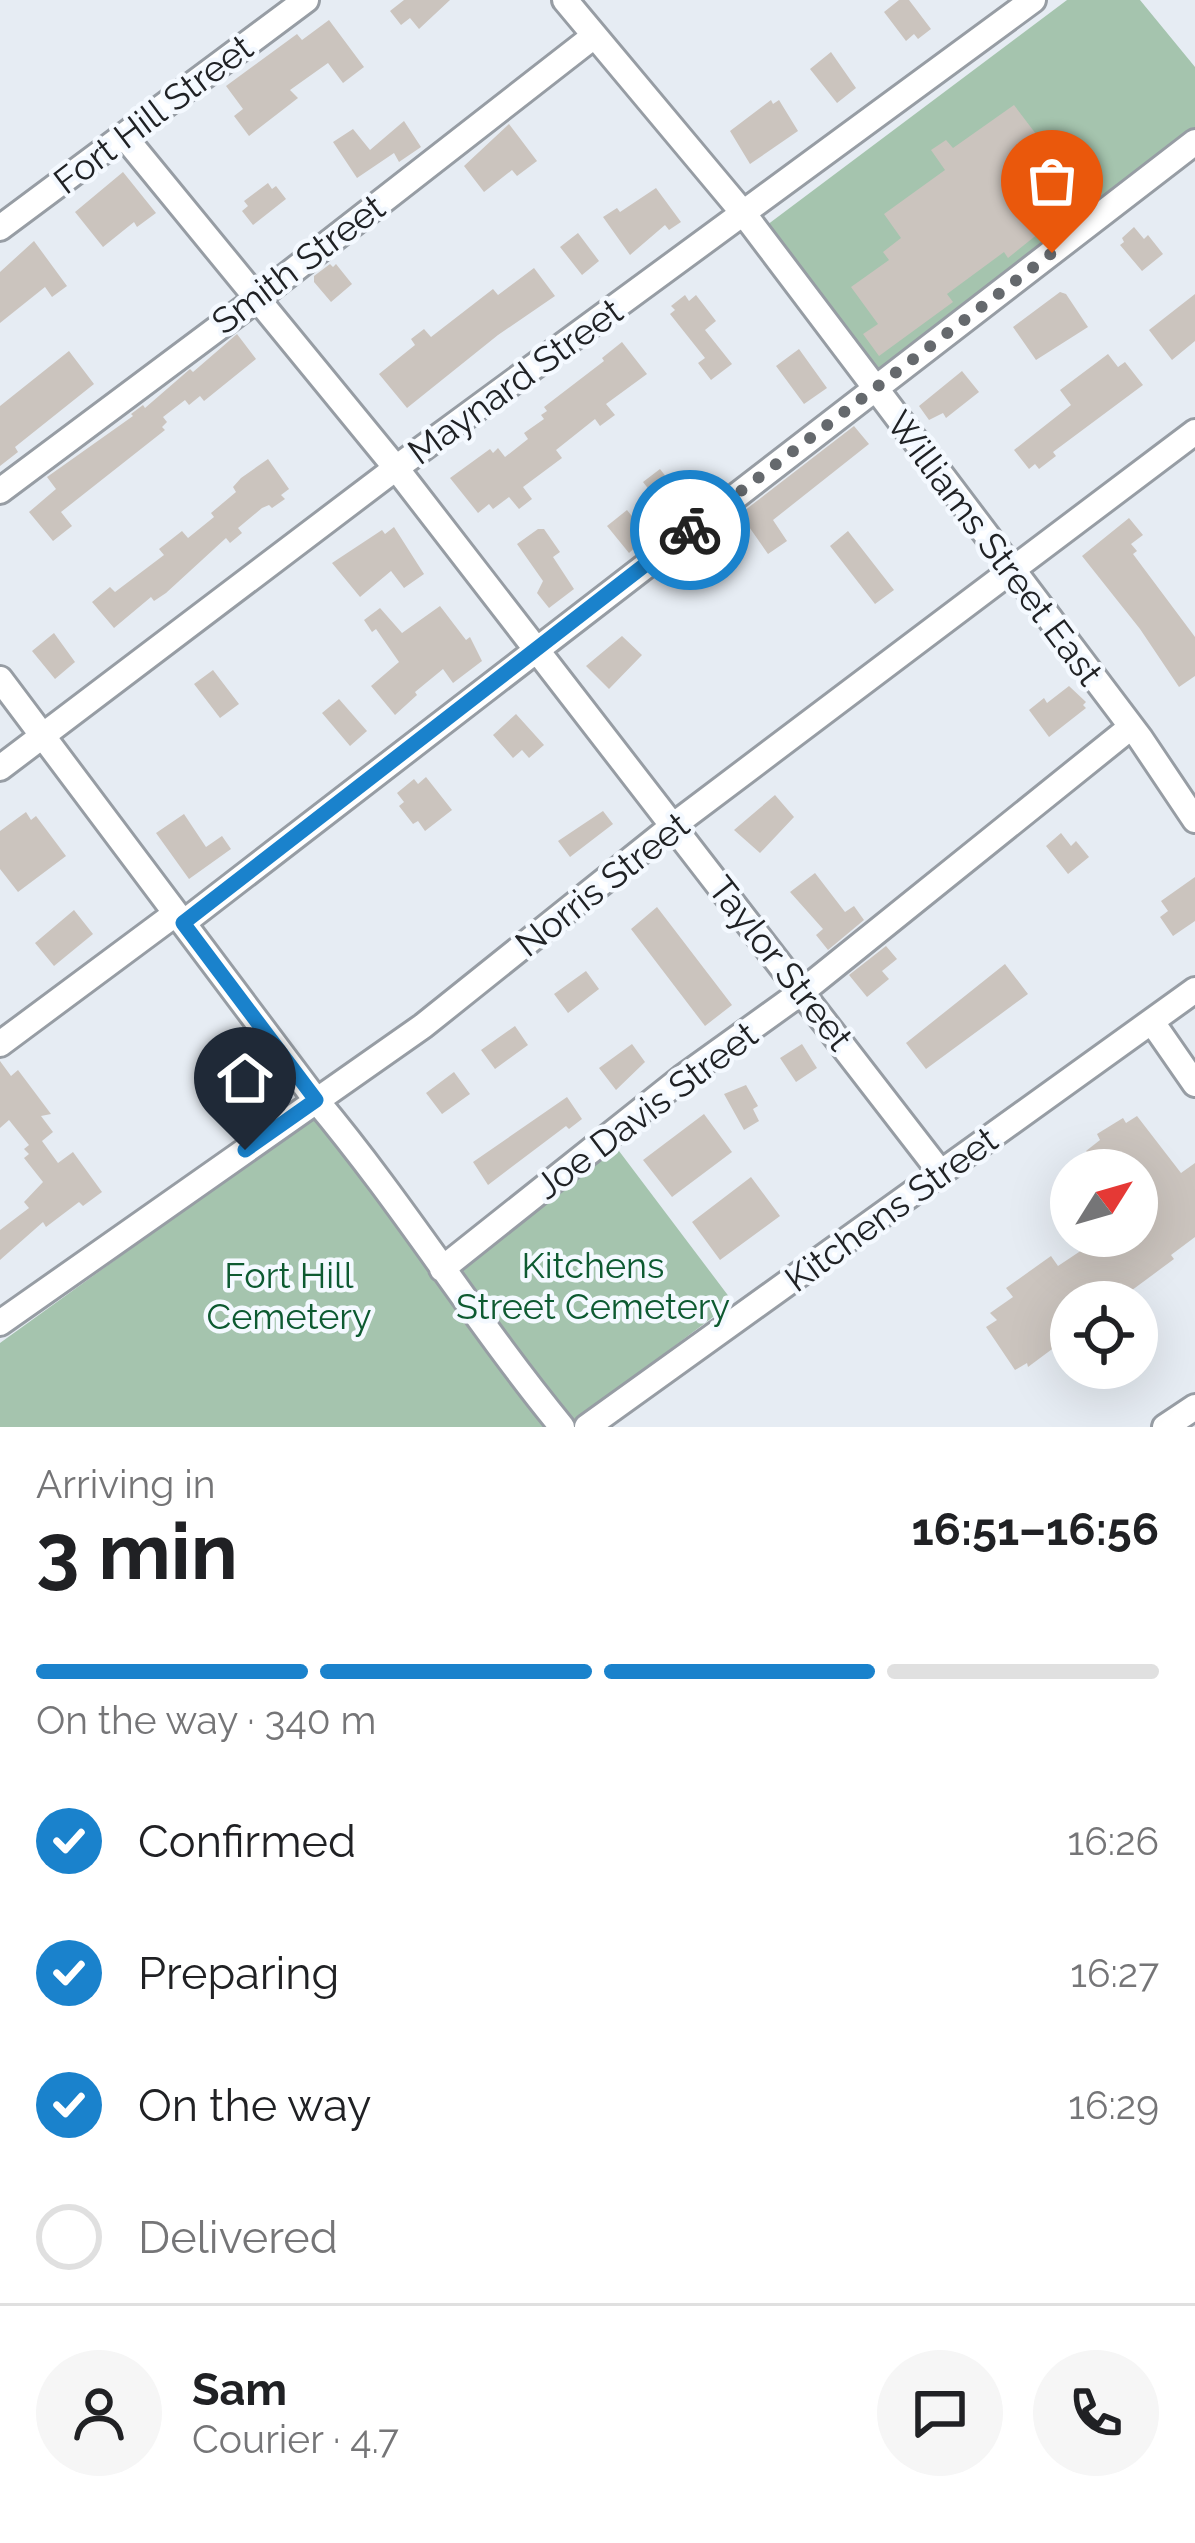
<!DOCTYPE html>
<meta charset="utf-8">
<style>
body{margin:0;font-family:Raleway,sans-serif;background:#f6f6f6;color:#202124;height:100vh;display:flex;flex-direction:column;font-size:45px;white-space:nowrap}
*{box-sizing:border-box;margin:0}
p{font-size:39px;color:#757577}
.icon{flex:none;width:66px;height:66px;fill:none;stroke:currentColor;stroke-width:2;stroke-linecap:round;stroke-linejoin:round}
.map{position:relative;height:1427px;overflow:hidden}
.details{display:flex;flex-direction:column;background:#fff;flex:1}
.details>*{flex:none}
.needle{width:78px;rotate:53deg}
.tools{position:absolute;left:1050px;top:1149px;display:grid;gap:24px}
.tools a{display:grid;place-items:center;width:108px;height:108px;border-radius:50%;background:#fff;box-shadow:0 12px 48px #0002;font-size:60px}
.pin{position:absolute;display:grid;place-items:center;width:102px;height:102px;color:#fff;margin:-123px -51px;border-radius:50% 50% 50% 0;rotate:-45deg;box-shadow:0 0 12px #0007}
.pin .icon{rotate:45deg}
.courier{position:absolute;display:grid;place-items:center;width:120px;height:120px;margin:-60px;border:9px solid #1a82cc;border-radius:50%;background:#fff;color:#222;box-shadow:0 3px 15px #0007}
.summary em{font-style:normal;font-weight:700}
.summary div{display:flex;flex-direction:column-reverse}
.summary{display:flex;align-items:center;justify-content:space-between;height:204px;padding:0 36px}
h1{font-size:78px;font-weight:700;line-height:90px}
.bar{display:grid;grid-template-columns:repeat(4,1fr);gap:18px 12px;align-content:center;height:144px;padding:0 36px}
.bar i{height:15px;border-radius:9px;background:#e0e0e0}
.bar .current{background:#1a82cc}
.bar p{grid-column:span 4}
.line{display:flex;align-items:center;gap:30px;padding:0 36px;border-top:3px solid #e0e0e0}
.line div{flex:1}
.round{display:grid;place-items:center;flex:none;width:126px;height:126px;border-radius:63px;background:#f6f6f6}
ol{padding:0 36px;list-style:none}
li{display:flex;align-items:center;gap:36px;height:132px}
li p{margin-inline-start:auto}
li .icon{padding:12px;border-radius:50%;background:#1a82cc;color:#fff;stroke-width:4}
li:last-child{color:#757577}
li i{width:66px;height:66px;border:6px solid #e0e0e0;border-radius:50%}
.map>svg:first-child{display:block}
</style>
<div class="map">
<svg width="1195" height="1427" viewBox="0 0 1195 1427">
<rect width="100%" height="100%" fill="#e6ecf3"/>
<!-- green -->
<path fill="#a5c4ae" d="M1067,0H1140L1195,67V133L882,376L767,225Z
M316,1119L355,1162L546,1427H0V1343L294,1131Z
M613,1143L733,1302L571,1424L457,1271Z"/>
<!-- building -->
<path fill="#cbc4be" d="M404,0H450L419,29L410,18L401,25L390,11Z
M899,0H909L931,29L918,39L914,34L906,41L884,12Z
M329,20L364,67L343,83L328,63L290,90L298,98L249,136L234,116L243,109L226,86L297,34L302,40Z
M831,52L856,88L837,103L810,69Z
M771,100L773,104L779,100L798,131L750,164L730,131Z
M1014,105L1084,197L1008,258L1004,252L947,294L953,302L879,356L863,334L878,324L851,287L889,260L883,252L901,238L884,214L945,170L931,150L946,140L953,148Z
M404,121L421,147L399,162L394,153L357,178L333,142L353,129L370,150Z
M509,124L537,161L517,176L512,170L484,192L464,166Z
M123,172L156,213L137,227L134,222L103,247L75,212Z
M268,183L272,189L276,186L286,199L253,225L242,211L248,206L244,201Z
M656,188L681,222L669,230L665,225L630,255L603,217L617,208L620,212Z
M1134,227L1144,239L1148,235L1163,254L1142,271L1120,245L1124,242L1122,238Z
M578,233L599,261L582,275L560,247Z
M34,241L67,286L52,297L45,287L0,323V272Z
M330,264L333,267L336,264L352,284L331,302L314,282V276Z
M534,268L555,296L498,335L407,408L379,374L415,345L411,339L424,329L431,337L493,289L498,295Z
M1060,292L1066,294L1088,327L1036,360L1013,327Z
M1195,294V341L1172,360L1149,330Z
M685,295L689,301L696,295L716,321L705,330L732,364L711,380L698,363L705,358L670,314L675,310L671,306Z
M237,334L256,359L204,401L200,396L189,405L185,400L163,417L167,422L162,427L165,430L61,512L72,526L53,541L29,512L56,489L47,477L133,416L131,414L143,405L145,408L190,369L193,372Z
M622,342L647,374L606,404L615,415L600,426L595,419L556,450L562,458L523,487L532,499L519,509L509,497L493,509L489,504L478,513L450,478L490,449L493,453L498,448L505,457L528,439L524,433L544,419L541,415L547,411L544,407L604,361L602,358Z
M799,349L827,388L804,404L776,366Z
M69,351L94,384L15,447L18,452L0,466V406Z
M1108,354L1118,367L1125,362L1143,385L1053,452L1056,456L1039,469L1035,464L1029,469L1014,450L1071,405L1060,390Z
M962,371L979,392L946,418L943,413L929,420L919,406Z
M854,426L869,444L773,520L787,541L768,554L740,514Z
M268,459L289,489L281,495L285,499L272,508L269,505L262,508L238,528L242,533L230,543L226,538L166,593L154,601L151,597L114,628L92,602L110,587L115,592L164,555L159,549L182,531L188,538L214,517L211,513L236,492L233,487L241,478Z
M660,469L684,500L667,513L643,482Z
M627,510L648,536L629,553L607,526Z
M1129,518L1143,535L1131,544L1137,551L1133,554L1195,637V676L1179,687L1140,629L1082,556Z
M394,527L424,574L404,588L391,571L360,597L332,563L382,530L385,534Z
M538,529H544L560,552L553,557L574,589L549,608L537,593L543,581L517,544Z
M848,531L894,590L875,604L830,546Z
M440,606L466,640L470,637L482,661L453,683L443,669L415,692L417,695L395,715L371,686L399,662L376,629L372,632L364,620L380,608L402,633Z
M54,633L75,662L55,679L32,651Z
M622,636L642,655L609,689L586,666Z
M213,670L239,704L220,718L194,684Z
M1069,686L1086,702L1083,705L1086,708L1049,737L1029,710L1044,698L1047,703Z
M339,699L367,731L350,746L322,713Z
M516,714L544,745L529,758L522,750L513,758L493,735Z
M426,777L452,810L425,831L418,821L413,824L399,806L404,802L397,793L414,779L418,784Z
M775,795L794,817L760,853L734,830Z
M603,811L613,824L570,857L558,841Z
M26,812L31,820L36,816L66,856L18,892L0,869V831Z
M184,814L206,847L222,836L231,849L189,879L156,833Z
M1061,833L1071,846L1076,841L1089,857L1068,874L1046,846Z
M815,873L845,912L854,906L864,920L828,950L816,935L823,929L790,892Z
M1195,877V921L1173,936L1160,917L1168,911L1161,901Z
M657,907L732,1005L705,1026L631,929Z
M74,910L93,934L54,966L35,943Z
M886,946L897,959L882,971L889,979L867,997L849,975Z
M1005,964L1028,994L926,1069L906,1043Z
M586,971L599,989L568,1013L554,994Z
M515,1026L528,1045L495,1069L481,1050Z
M632,1044L645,1062L616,1090L599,1068Z
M802,1044L817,1068L796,1082L780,1058Z
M0,1061L11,1076L18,1070L51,1114L41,1116L53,1132L42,1141L58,1163L73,1152L102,1192L83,1206L79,1202L46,1227L43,1222L0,1260V1230L29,1208L24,1202L43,1182L24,1158L29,1154L24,1149L29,1145L9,1120L0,1128Z
M454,1072L470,1094L442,1114L426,1093Z
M746,1085L758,1106L753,1109L759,1121L744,1130L724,1094Z
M567,1097L582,1119L569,1129L566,1126L488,1185L473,1162Z
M704,1114L732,1152L672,1197L643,1160Z
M1137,1116L1181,1173L1195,1163V1237L1171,1255L1174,1259L1116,1302H1071V1335L1028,1367L1027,1363L1015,1370L986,1327L997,1320L990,1313L1013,1297L1006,1288L1051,1256L1058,1266L1103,1236H1137V1170H1100L1086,1151L1100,1140L1097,1134L1123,1118L1126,1123Z
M751,1177L780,1216L720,1260L692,1222Z"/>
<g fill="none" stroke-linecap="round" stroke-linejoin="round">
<defs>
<path id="minor" d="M565,0L744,214L1140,738L1195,820
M124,136L396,468L941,1173
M0,228L306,0
M0,491L258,298L594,36
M0,679L316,1100C404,1205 475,1321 562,1427
M0,768L396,468L1033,0
M183,923L1195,142
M1152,1022L1195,1084
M0,1044L175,914
M442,1269L682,1078L803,991L1131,727
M0,1323L423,1026L674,825L1195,432
M587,1427L1195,990
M1165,1427L1195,1407"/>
</defs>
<!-- minor casing -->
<use href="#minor" stroke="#979da4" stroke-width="30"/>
<!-- minor -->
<use href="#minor" stroke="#fff" stroke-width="24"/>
</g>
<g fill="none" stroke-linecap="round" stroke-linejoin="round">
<!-- done -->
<path stroke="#65696d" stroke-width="12" stroke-dasharray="0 21.6" d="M690,530L1052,253"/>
<!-- route -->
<path stroke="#1a82cc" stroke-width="15" d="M245,1150L316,1100L183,923L690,530"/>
</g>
<g text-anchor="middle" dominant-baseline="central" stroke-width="9" stroke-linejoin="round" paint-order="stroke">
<!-- street labels -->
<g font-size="36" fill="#202225" stroke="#f4f9ff">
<text transform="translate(153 114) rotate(-37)">Fort Hill Street</text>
<text transform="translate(298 264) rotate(-37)">Smith Street</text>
<text transform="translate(515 381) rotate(-36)">Maynard Street</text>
<text transform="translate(995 548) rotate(53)">Williams Street East</text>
<text transform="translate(602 884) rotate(-38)">Norris Street</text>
<text transform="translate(781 963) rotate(52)">Taylor Street</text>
<text transform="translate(646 1110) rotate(-37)">Joe Davis Street</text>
<text transform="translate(891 1209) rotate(-36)">Kitchens Street</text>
</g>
<!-- park labels -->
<g font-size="36" fill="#0d5a31" stroke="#f4f9ff">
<text x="593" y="1265">Kitchens<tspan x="593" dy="41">Street Cemetery</tspan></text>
<text x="289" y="1275">Fort Hill<tspan x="289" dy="41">Cemetery</tspan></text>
</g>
</g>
</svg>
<div class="tools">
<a><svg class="needle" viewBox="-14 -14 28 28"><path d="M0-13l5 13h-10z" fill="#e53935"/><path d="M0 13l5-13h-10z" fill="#757577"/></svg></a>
<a><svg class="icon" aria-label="locate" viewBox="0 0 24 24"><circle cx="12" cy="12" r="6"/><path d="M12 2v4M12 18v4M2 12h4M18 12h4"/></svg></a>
</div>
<div class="pin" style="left:1052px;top:253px;background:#ea580c"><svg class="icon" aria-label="bag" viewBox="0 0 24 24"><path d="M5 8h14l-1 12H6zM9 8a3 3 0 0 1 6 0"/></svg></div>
<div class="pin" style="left:245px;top:1150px;background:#1f2937"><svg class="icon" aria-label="home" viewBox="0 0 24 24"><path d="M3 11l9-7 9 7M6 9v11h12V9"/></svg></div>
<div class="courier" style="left:690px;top:530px"><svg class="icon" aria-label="bike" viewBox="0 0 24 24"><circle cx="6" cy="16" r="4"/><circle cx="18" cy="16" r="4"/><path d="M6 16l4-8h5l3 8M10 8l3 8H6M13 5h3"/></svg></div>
</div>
<section class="details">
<div class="summary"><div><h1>3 min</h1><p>Arriving in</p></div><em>16:51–16:56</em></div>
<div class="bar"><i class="current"></i><i class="current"></i><i class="current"></i><i></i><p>On the way · 340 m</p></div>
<ol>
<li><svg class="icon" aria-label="check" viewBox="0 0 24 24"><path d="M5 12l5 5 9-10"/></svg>Confirmed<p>16:26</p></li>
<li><svg class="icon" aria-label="check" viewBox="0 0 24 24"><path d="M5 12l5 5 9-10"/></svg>Preparing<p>16:27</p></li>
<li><svg class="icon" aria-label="check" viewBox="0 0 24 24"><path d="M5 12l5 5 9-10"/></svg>On the way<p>16:29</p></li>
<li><i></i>Delivered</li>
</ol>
<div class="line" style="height:216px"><a class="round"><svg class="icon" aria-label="person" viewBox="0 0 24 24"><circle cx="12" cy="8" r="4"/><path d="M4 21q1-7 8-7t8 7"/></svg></a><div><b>Sam</b><p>Courier · 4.7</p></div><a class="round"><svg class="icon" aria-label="chat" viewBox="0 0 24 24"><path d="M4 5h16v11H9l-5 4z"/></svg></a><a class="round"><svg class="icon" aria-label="phone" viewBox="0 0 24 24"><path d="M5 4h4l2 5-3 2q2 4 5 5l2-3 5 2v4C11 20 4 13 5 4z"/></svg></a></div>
</section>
